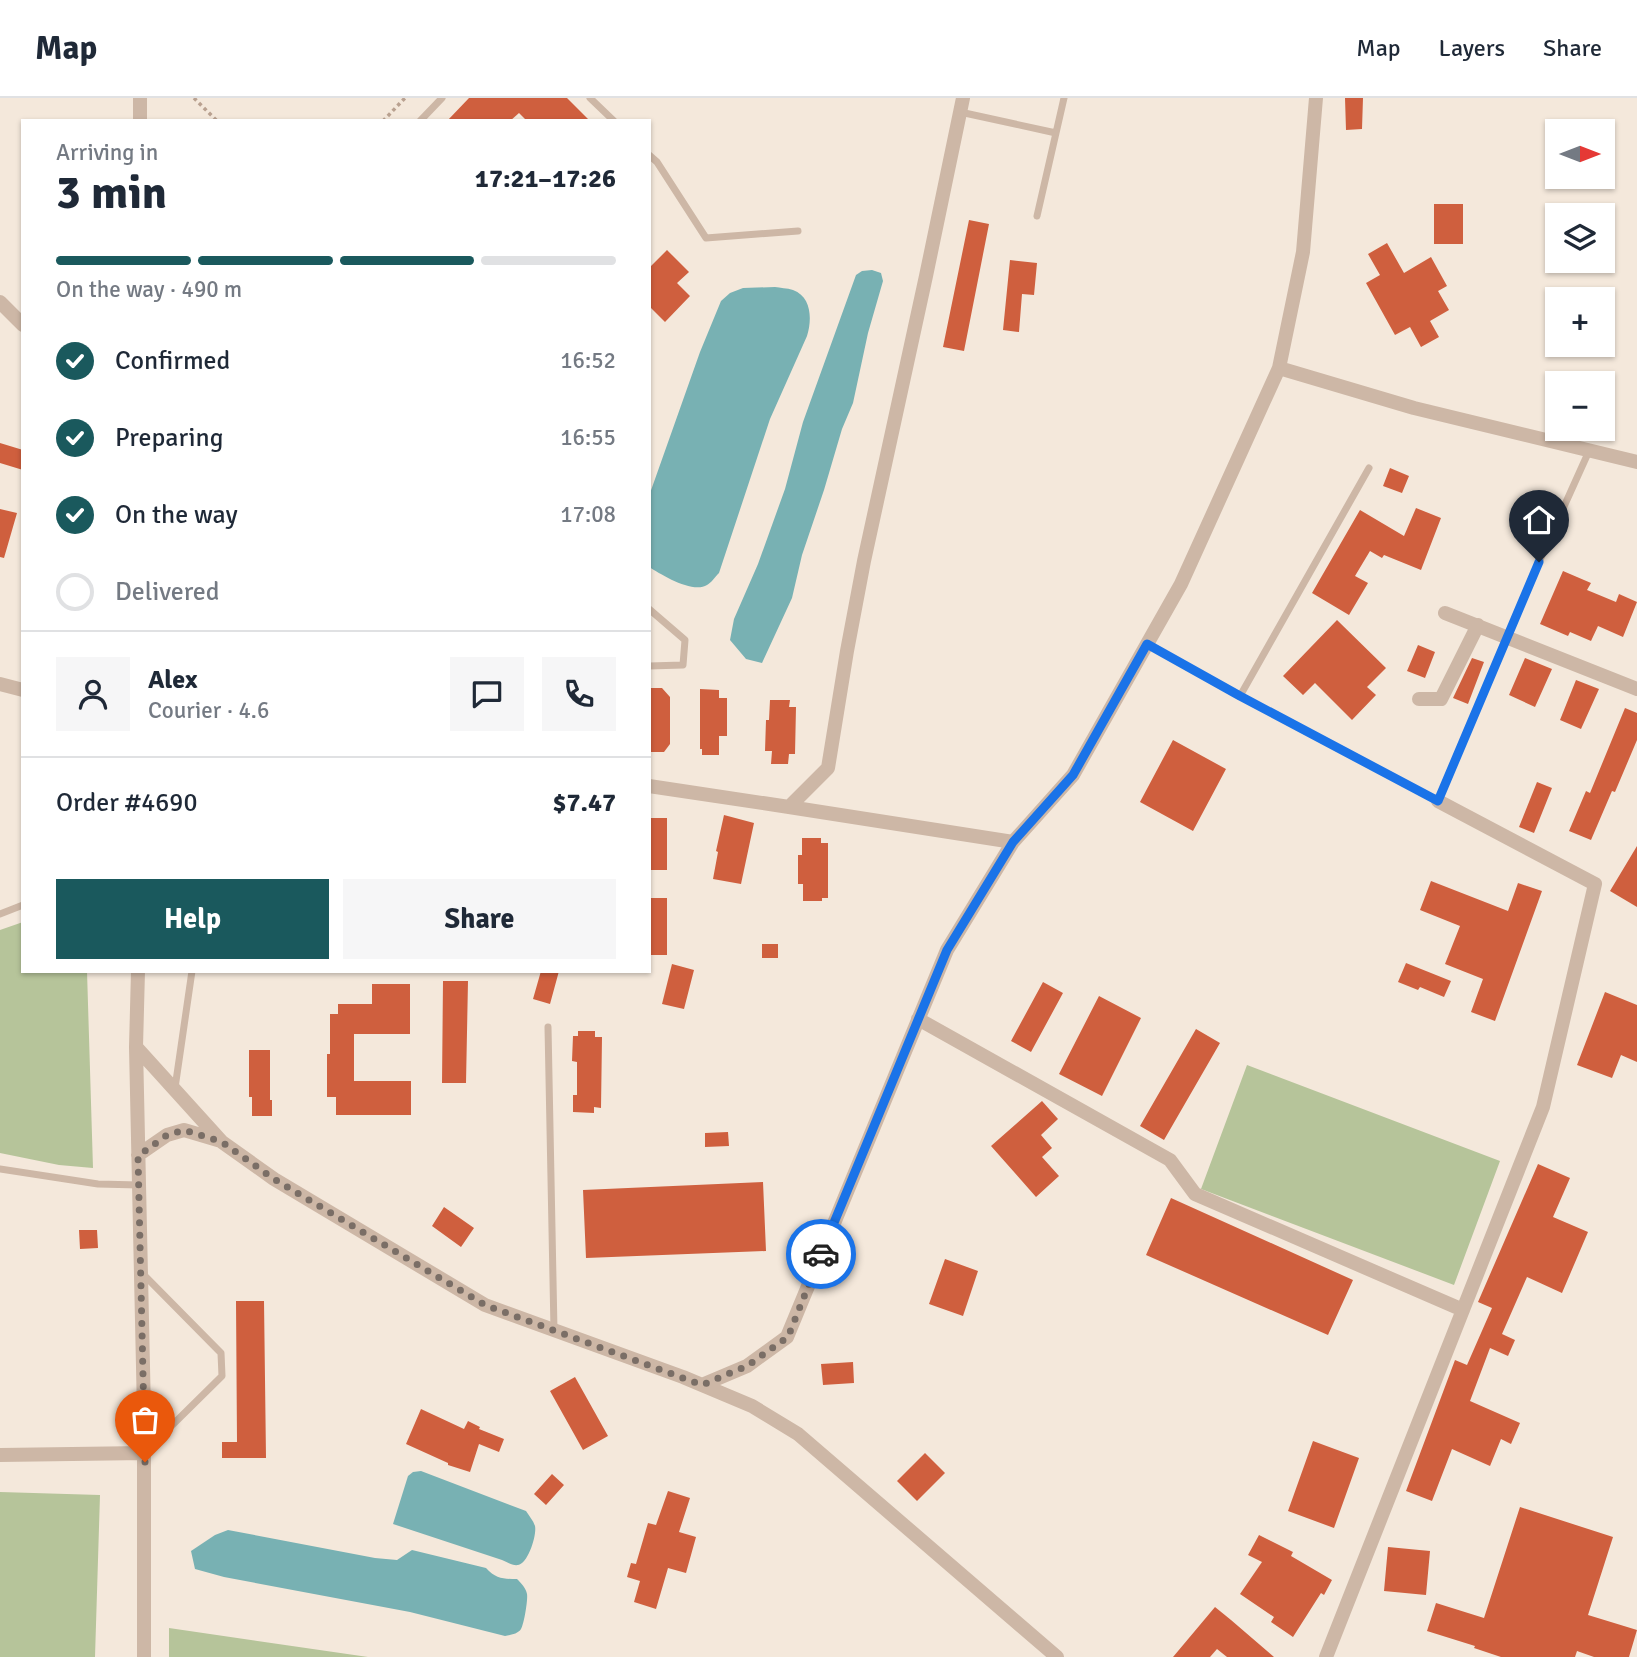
<!DOCTYPE html>
<meta charset="utf-8">
<style>
body{margin:0;font-family:Signika,sans-serif;background:#f6f6f7;color:#1f2937;height:100vh;display:flex;flex-direction:column;font-size:26px;white-space:nowrap}
*{box-sizing:border-box;margin:0}
p{font-size:23px;color:#747a83}
.icon{flex:none;width:38px;height:38px;fill:none;stroke:currentColor;stroke-width:2;stroke-linecap:round;stroke-linejoin:round}
.map{position:relative;flex:1;overflow:hidden}
.sheet{position:absolute;left:21px;top:21px;width:630px;height:854px;display:flex;flex-direction:column;background:#fff;border-radius:0px;box-shadow:0 2px 5px #0004}
.sheet>*{flex:none}
.needle{width:46px;rotate:90deg}
.buttons{position:absolute;left:1545px;top:21px;display:grid;gap:14px}
.buttons a{display:grid;place-items:center;width:70px;height:70px;border-radius:0px;background:#fff;box-shadow:0 2px 5px #0004;font-size:35px}
.pin{position:absolute;display:grid;place-items:center;width:60px;height:60px;color:#fff;margin:-72px -30px;border-radius:50% 50% 50% 0;rotate:-45deg;box-shadow:0 0 7px #0007}
.pin .icon{rotate:45deg}
.courier{position:absolute;display:grid;place-items:center;width:70px;height:70px;margin:-35px;border:5px solid #1a73e8;border-radius:50%;background:#fff;color:#222;box-shadow:0 2px 9px #0007}
.summary em{font-style:normal;font-weight:800}
.summary div{display:flex;flex-direction:column-reverse}
.summary{display:flex;align-items:center;justify-content:space-between;height:119px;padding:0 35px}
h1{font-size:46px;font-weight:800;line-height:52px}
.bar{display:grid;grid-template-columns:repeat(4,1fr);gap:10px 7px;align-content:center;height:84px;padding:0 35px}
.bar i{height:9px;border-radius:5px;background:#e0e1e3}
.bar .on{background:#1a595d}
.bar p{grid-column:span 4}
.line{display:flex;align-items:center;gap:18px;padding:0 35px;border-top:2px solid #e0e1e3}
.line div{flex:1}
.round{display:grid;place-items:center;flex:none;width:74px;height:74px;border-radius:0px;background:#f6f6f7}
ol{padding:0 35px;list-style:none}
li{display:flex;align-items:center;gap:21px;height:77px}
li p{margin-inline-start:auto}
li .icon{padding:7px;border-radius:50%;background:#1a595d;color:#fff;stroke-width:4}
li:last-child{color:#747a83}
li i{width:38px;height:38px;border:4px solid #e0e1e3;border-radius:50%}
.action{display:flex;gap:14px;margin-top:auto;padding:14px 35px}
.action a{flex:1;height:80px;border-radius:0px;background:#1a595d;color:#fff;font-size:28px;font-weight:800;line-height:80px;text-align:center}
.action a+a{background:#f6f6f7;color:#1f2937}
header{display:flex;align-items:center;gap:42px;box-sizing:border-box;height:98px;padding:0 35px;background:#fff;border-bottom:2px solid #e0e1e3}
header strong{font-size:33px}
nav{display:flex;gap:38px;margin-inline-start:auto;font-size:24px}
.map>svg:first-child{display:block}
</style>
<header>
<strong>Map</strong>
<nav><a>Map</a><a>Layers</a><a>Share</a></nav>
</header>
<div class="map">
<svg width="1637" height="1559" viewBox="0 0 1637 1559">
<rect width="100%" height="100%" fill="#f4e8db"/>
<!-- green -->
<path fill="#b6c49a" d="M23,824V873H87L93,1070L59,1067L0,1055V832Z
M1247,967L1500,1063L1454,1187L1201,1091Z
M0,1394L100,1397L95,1559H0Z
M169,1530L368,1559H169Z"/>
<!-- water -->
<path fill="#78b1b3" d="M872,172L881,175L883,183L868,235L853,305L842,331L824,392L802,457L792,500L762,565L746,561L730,542L734,521L758,466L785,391L803,324L856,177L862,173Z
M775,189C780,190 787,190 793,192C812,199 812,222 807,238L770,321L719,475C715,479 711,485 707,487C693,496 662,477 649,469V398L700,254L721,203L730,195L743,190Z
M421,1373L526,1413C529,1418 533,1422 535,1428C537,1437 528,1466 518,1467C513,1468 507,1464 502,1462L393,1426L408,1378L413,1374Z
M228,1432L375,1460L397,1462L412,1452L486,1470C496,1481 504,1481 517,1481C521,1485 526,1490 527,1496C528,1502 524,1526 521,1531C518,1536 510,1537 505,1538L410,1514L224,1479L195,1471L191,1453L215,1437Z"/>
<!-- building -->
<path fill="#cf5f3e" d="M469,0H567L590,23H527L519,15L510,23H447Z
M1345,0H1363L1362,31L1346,32Z
M1434,106H1463V146H1434Z
M969,122L989,126L964,253L943,249Z
M1387,145L1404,175L1431,159L1447,188L1438,193L1449,212L1430,223L1439,239L1421,249L1410,229L1395,237L1366,185L1380,177L1368,156Z
M667,152L689,174L677,185L690,198L665,224L649,208V170Z
M1010,162L1037,165L1034,197L1022,196L1019,234L1003,232Z
M0,345L23,352V372L0,365Z
M1390,370L1409,378L1402,395L1383,388Z
M1416,410L1441,420L1421,472L1384,457L1382,460L1370,453L1355,478L1368,485L1349,517L1312,495L1360,412L1404,438Z
M0,411L17,415L4,460L0,459Z
M1563,473L1591,485L1587,492L1616,504L1619,496L1637,504L1623,539L1598,528L1591,543L1570,534L1568,538L1540,526Z
M1337,522L1386,570L1367,589L1376,597L1352,622L1315,585L1303,597L1283,578Z
M1418,547L1435,554L1425,580L1407,573Z
M1472,560L1484,564L1468,606L1453,600Z
M1525,560L1552,571L1535,609L1509,597Z
M1576,582L1599,591L1581,631L1560,622Z
M649,590H662L670,599V646L664,654H649Z
M700,591L719,592V600H727V638H719V657H702V651H700Z
M770,602H790L789,609H796L795,656H789L788,666H771L772,653H765L766,622H769Z
M1625,610L1637,615V642L1615,694L1612,693L1591,742L1569,733L1586,693L1590,695Z
M1173,642L1226,671L1193,733L1140,704Z
M1537,684L1552,690L1534,735L1519,729Z
M724,717L754,725L741,786L713,781L718,754L716,753Z
M649,720H667V772H649Z
M802,740H821V745H828V800H822V803H803V786H798V757H802Z
M1637,748V809L1610,793Z
M1431,783L1508,813L1518,785L1542,793L1495,923L1471,914L1483,881L1445,866L1460,828L1420,812Z
M649,800H667V857H649Z
M762,846H778V860H762Z
M1406,865L1451,883L1444,899L1420,889L1418,892L1398,884Z
M672,866L694,872L684,911L662,906Z
M541,873H559L550,906L533,901Z
M443,883H468L466,985H442Z
M1043,884L1063,895L1031,954L1011,943Z
M372,886H410V936H354V983H411V1017H336V999H327V956H330V916H338V906H372Z
M1605,894L1637,907V964L1621,957L1612,980L1577,967Z
M1099,898L1141,920L1102,998L1059,976Z
M1196,931L1220,945L1164,1042L1140,1028Z
M578,933H595V939H602L601,1010L594,1009V1015L573,1014V997H577V964L572,963L573,938H578Z
M249,952H270V1002H272V1018H252V999H249Z
M1042,1003L1058,1021L1041,1037L1052,1050L1042,1059L1059,1078L1036,1099L991,1048Z
M728,1034L729,1048L705,1049V1035Z
M1538,1066L1570,1080L1553,1119L1588,1134L1562,1195L1527,1179L1502,1236L1515,1242L1508,1258L1490,1250L1470,1303L1520,1325L1511,1346L1501,1341L1490,1368L1452,1351L1432,1403L1406,1393L1455,1262L1467,1267L1492,1210L1478,1204Z
M763,1084L766,1153L586,1160L583,1092Z
M1171,1100L1353,1182L1328,1237L1146,1157Z
M444,1109L474,1130L461,1149L432,1128Z
M79,1132H97L98,1150L80,1151Z
M945,1161L978,1173L963,1218L929,1206Z
M236,1203H264L266,1360H222V1344H237Z
M853,1264L854,1285L823,1287L821,1266Z
M575,1279L608,1338L583,1352L550,1293Z
M421,1311L464,1331L468,1323L480,1329L479,1331L504,1341L499,1354L479,1346L470,1374L448,1367V1365L406,1346Z
M1313,1343L1359,1360L1334,1430L1288,1413Z
M925,1355L945,1375L917,1403L897,1383Z
M552,1376L564,1387L546,1407L534,1396Z
M668,1393L690,1400L679,1434L696,1439L686,1475L668,1470L656,1511L634,1504L640,1483L627,1479L631,1465L636,1466L648,1425L656,1427Z
M1520,1409L1613,1439L1588,1517L1637,1532L1629,1559H1594L1577,1553L1575,1559H1501L1474,1550L1475,1548L1427,1533L1436,1505L1484,1520Z
M1259,1437L1293,1454L1291,1458L1332,1482L1324,1497L1321,1495L1293,1539L1271,1524L1274,1519L1240,1496L1262,1464L1248,1457Z
M1388,1449L1430,1453L1426,1497L1384,1493Z
M1215,1509L1231,1522L1274,1559H1227L1217,1551L1210,1559H1173Z"/>
<g fill="none" stroke-linecap="round" stroke-linejoin="round">
<!-- path -->
<path stroke="#b9a190" stroke-width="3.5" stroke-dasharray="3.5 3.5" stroke-linecap="butt" d="M194,0L217,23
M383,23L405,0"/>
<!-- service -->
<path stroke="#cdb7a6" stroke-width="7" d="M590,0L614,23
M960,14L1056,35L1064,0
M420,23L442,0
M649,57L657,64L706,140L798,133
M1037,118L1056,35
M649,511L685,542L683,567L649,568
M1147,546L1240,598L1438,703L1539,464L1589,353
M1240,598L1369,370
M0,816L23,807
M548,929L554,1232
M175,990L192,873
M0,1071L98,1086L139,1087
M142,1175L221,1255L222,1278L145,1354"/>
<!-- minor -->
<path stroke="#cdb7a6" stroke-width="14" d="M140,0V23
M963,0L926,178L864,463L847,553L828,670L789,709L1013,744
M0,204L23,227
M1279,270L1414,310L1637,364
M1445,515L1637,591
M0,586L23,592
M1419,601H1441L1478,527
M649,688L789,709
M138,873L136,949L144,1314V1559
M918,921L1170,1062L1195,1096L1463,1212
M136,949L222,1044L274,1081L485,1207L683,1279L752,1308L798,1336L1057,1559
M138,1057L167,1037L184,1032L221,1043
M702,1287L747,1268L787,1239L947,852L1013,744L1073,677L1181,486L1279,270L1303,154L1316,0
M0,1357L144,1355
M1326,1559L1543,1009L1595,786L1438,703"/>
</g>
<g fill="none" stroke-linecap="round" stroke-linejoin="round">
<!-- done -->
<path stroke="#7a6e66" stroke-width="7" stroke-dasharray="0 12.6" d="M145,1364L138,1058L167,1037L184,1032L222,1044L274,1081L485,1207L702,1287L747,1268L788,1239L821,1156"/>
<!-- route -->
<path stroke="#1a73e8" stroke-width="9" d="M821,1156L947,852L1013,744L1073,677L1147,546L1240,598L1438,703L1539,464"/>
</g>
</svg>
<div class="buttons">
<a><svg class="needle" viewBox="-14 -14 28 28"><path d="M0-13l5 13h-10z" fill="#e53935"/><path d="M0 13l5-13h-10z" fill="#747a83"/></svg></a>
<a><svg class="icon" aria-label="layers" viewBox="0 0 24 24"><path d="M12 4l9 5-9 5-9-5zM3 14l9 5 9-5"/></svg></a>
<a>+</a>
<a>−</a>
</div>
<div class="pin" style="left:145px;top:1364px;background:#ea580c"><svg class="icon" aria-label="bag" viewBox="0 0 24 24"><path d="M5 8h14l-1 12H6zM9 8a3 3 0 0 1 6 0"/></svg></div>
<div class="pin" style="left:1539px;top:464px;background:#1f2937"><svg class="icon" aria-label="home" viewBox="0 0 24 24"><path d="M3 11l9-7 9 7M6 9v11h12V9"/></svg></div>
<div class="courier" style="left:821px;top:1156px"><svg class="icon" aria-label="car" viewBox="0 0 24 24"><path d="M5 17H2v-5l4-1 3-4h7l3 4 3 1v5h-3M9 17h6M6 11h13"/><circle cx="7" cy="17" r="2"/><circle cx="17" cy="17" r="2"/></svg></div>
<section class="sheet">
<div class="summary"><div><h1>3 min</h1><p>Arriving in</p></div><em>17:21–17:26</em></div>
<div class="bar"><i class="on"></i><i class="on"></i><i class="on"></i><i></i><p>On the way · 490 m</p></div>
<ol>
<li><svg class="icon" aria-label="check" viewBox="0 0 24 24"><path d="M5 12l5 5 9-10"/></svg>Confirmed<p>16:52</p></li>
<li><svg class="icon" aria-label="check" viewBox="0 0 24 24"><path d="M5 12l5 5 9-10"/></svg>Preparing<p>16:55</p></li>
<li><svg class="icon" aria-label="check" viewBox="0 0 24 24"><path d="M5 12l5 5 9-10"/></svg>On the way<p>17:08</p></li>
<li><i></i>Delivered</li>
</ol>
<div class="line" style="height:126px"><a class="round"><svg class="icon" aria-label="person" viewBox="0 0 24 24"><circle cx="12" cy="8" r="4"/><path d="M4 21q1-7 8-7t8 7"/></svg></a><div><b>Alex</b><p>Courier · 4.6</p></div><a class="round"><svg class="icon" aria-label="chat" viewBox="0 0 24 24"><path d="M4 5h16v11H9l-5 4z"/></svg></a><a class="round"><svg class="icon" aria-label="phone" viewBox="0 0 24 24"><path d="M5 4h4l2 5-3 2q2 4 5 5l2-3 5 2v4C11 20 4 13 5 4z"/></svg></a></div>
<div class="line" style="height:91px"><div>Order #4690</div><b>$7.47</b></div>
<div class="action"><a>Help</a><a>Share</a></div>
</section>
</div>
